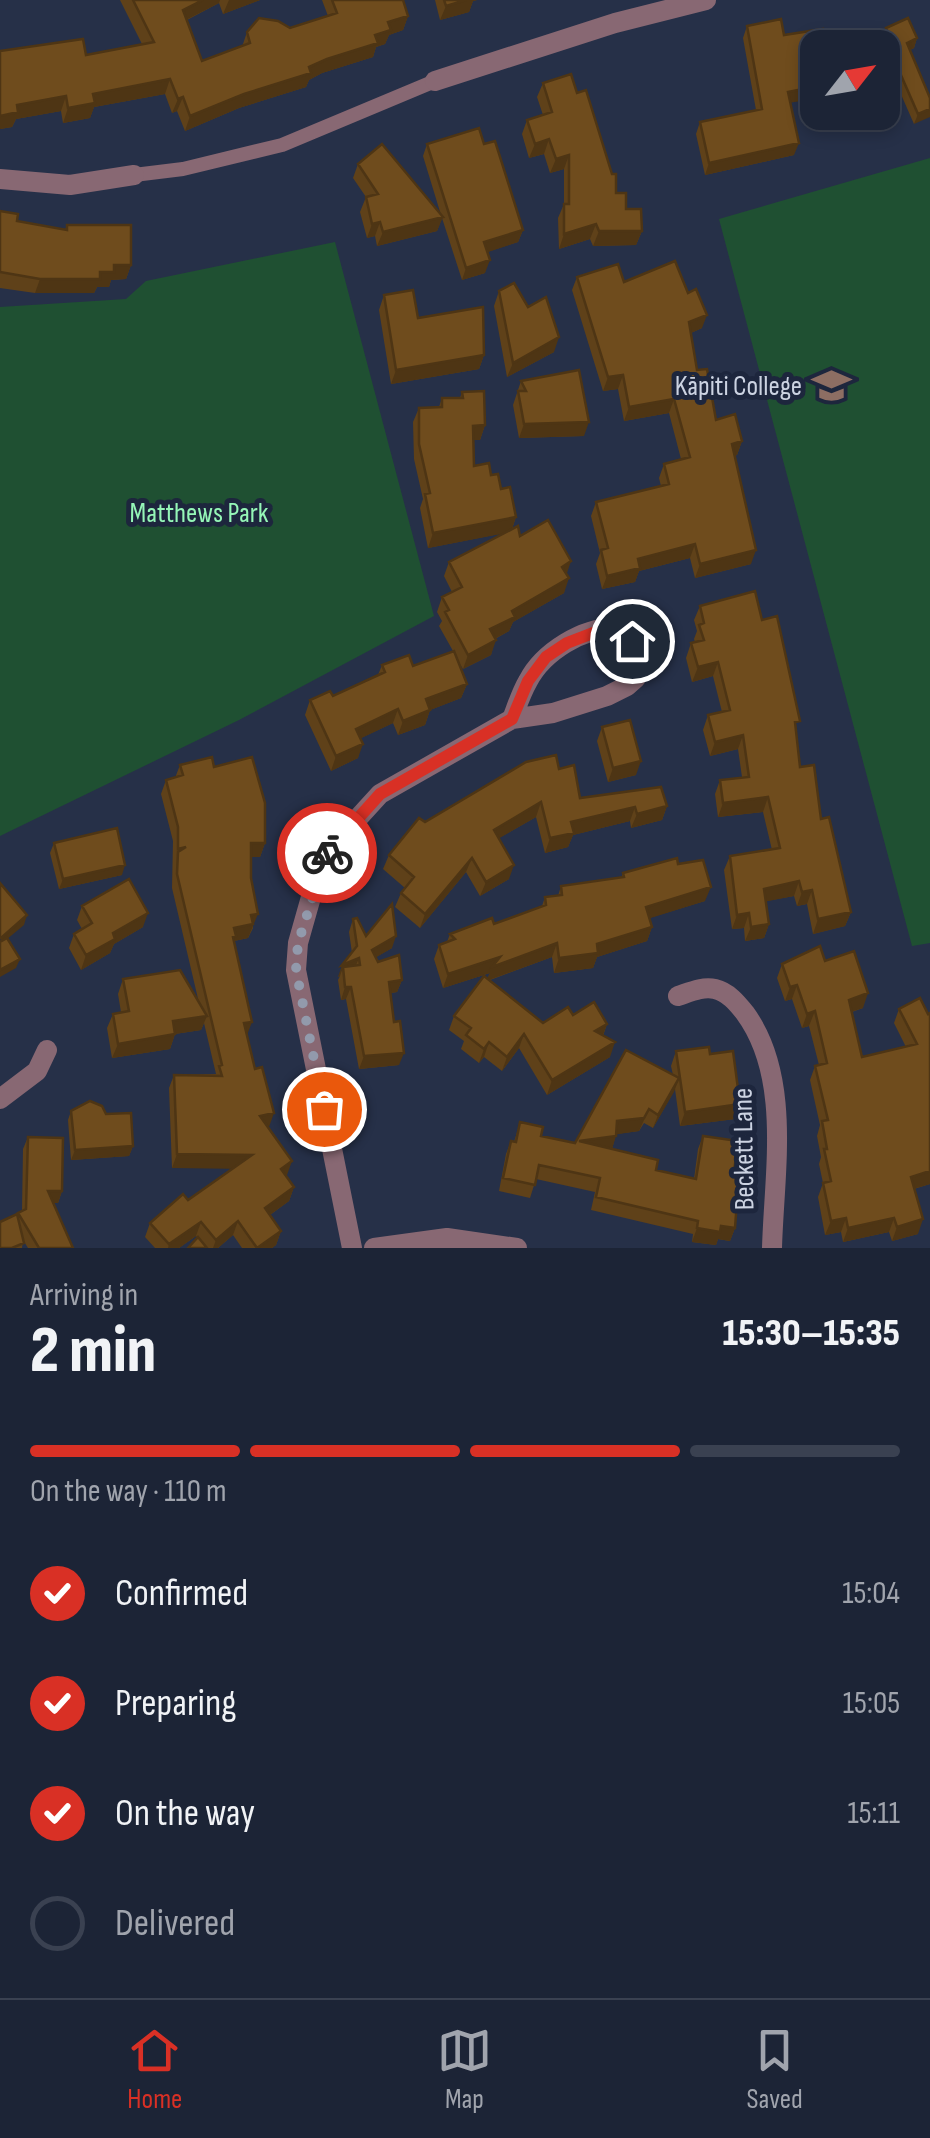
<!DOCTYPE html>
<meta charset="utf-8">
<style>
body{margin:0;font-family:"Sofia Sans Condensed",sans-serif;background:#293042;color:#f1f3f6;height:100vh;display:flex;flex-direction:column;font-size:38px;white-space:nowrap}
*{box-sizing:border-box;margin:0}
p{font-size:32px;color:#a0a4ad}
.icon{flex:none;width:55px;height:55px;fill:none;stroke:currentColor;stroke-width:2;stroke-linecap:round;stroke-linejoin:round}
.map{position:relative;height:1248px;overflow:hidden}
.panel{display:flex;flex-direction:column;background:#1c2436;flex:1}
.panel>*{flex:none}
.needle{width:65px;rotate:59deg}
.controls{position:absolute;left:800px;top:30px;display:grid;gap:20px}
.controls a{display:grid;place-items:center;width:100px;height:100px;border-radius:20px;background:#1c2436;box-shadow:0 5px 15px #0003,0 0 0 2px #3a4151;font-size:50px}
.pin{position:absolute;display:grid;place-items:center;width:85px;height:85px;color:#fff;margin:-42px;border:5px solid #fff;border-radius:50%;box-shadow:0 2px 10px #0007}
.courier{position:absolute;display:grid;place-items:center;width:100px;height:100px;margin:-50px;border:8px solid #d93025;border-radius:50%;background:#fff;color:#222;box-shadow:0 2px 12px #0007}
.headline em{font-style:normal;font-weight:800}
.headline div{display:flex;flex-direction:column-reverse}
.headline{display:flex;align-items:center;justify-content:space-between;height:170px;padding:0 30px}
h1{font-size:65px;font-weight:800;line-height:75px}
.bar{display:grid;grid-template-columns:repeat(4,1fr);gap:15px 10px;align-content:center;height:120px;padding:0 30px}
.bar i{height:12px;border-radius:8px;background:#3a4151}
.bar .on{background:#d93025}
.bar p{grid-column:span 4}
ol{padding:0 30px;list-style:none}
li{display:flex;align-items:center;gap:30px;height:110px}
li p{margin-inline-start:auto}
li .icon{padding:10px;border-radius:50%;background:#d93025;color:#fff;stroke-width:4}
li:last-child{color:#a0a4ad}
li i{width:55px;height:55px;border:5px solid #3a4151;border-radius:50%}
.tabs{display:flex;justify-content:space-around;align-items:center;height:140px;border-top:2px solid #3a4151;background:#1c2436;font-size:28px;color:#a0a4ad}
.tabs a{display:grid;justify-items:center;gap:5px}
.tabs .on{color:#d93025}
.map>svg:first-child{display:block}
</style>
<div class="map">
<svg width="930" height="1248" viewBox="0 0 930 1248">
<rect width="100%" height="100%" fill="#263048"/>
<!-- green -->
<path fill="#1f5032" d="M930,158V943L912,946L719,219Z
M335,242L434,616L239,720L0,836V307L126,299L146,281Z"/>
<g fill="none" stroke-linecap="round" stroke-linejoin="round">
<!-- service -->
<path stroke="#886873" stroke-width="14" d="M134,175L183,169L282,145L435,81"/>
<!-- minor -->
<path stroke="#886873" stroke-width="20" d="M435,81L615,23L706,0
M0,179L70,185L134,175
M678,996C690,992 703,986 715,989C728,992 737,1003 745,1013C792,1077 774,1173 772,1248
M0,1099L37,1071L47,1050
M352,1248L296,970L298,943L315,883L328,851L380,794L512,719L553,713L607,696L627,686L636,678L641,659L632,641L616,628C583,627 543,652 528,681C521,693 517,706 512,719
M374,1248L447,1238L517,1248"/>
</g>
<!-- wall -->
<path fill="#5f4119" d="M120,0H260L223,14L219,3L187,20L202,61L242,47L247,32L290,28L328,16L322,0H403L408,16L403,30L389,35L385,44L376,47L373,57L322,73L309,80L306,87L239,108L185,131L177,111L172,113L165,94L94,107L90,118L63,123L61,111L16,119L12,127L0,129L86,55L142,44Z
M435,0H477L473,1L469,12L440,20Z
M747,26L784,35L818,48V98L790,102L794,155L705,175L696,134L700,122L756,110L743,38Z
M886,28L917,38L914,48L910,50L930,98L914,124L896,83L882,89V48L885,46L882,38Z
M543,83L577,93L616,193L642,231L636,245L593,246L590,239L559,249L558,218L564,204V169L550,173L544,154L529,158L522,134L527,120L543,115L537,97Z
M427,144H484L523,230L518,242L487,252L485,273L462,280L442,218L437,231L377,246L375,236L367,238L360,212L366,197L353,178L358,164L441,215L423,156Z
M0,211L17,221L65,230L67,225L131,265L126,279L111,280L109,287H97L94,293H35L0,288Z
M577,277L624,282L702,328L691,333L697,370L716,420L742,441L737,455L734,456L751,564L695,578L690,558L639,571L635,582L602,589L596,564L600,553L591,516L596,502L661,486L659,478L664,464L681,459L669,413L624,421L618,389L603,391L572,290Z
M499,291L554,352L507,377L494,306Z
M384,295L418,318L484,355L479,369L391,384L379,310Z
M521,381L584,436L519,438L513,405Z
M462,392L485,425L480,440H473L474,466L491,475L501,489L516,517L512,529L567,574L564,593L513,622L509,631L495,639L491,655L463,669L458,661L467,684L461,698L430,710L425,725L398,735L393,723L361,738L358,758L331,771L305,715L310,700L333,696L378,675L382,665L413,666L453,651L439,626L442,621L437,612L442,597L452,592L444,576L449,562L504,533L428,548L420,508L423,499L414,459L413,422L419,408L439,407L442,398H460Z
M700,606L762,620L796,733L800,767L821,819L851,912L845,926L813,934L807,904L797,906L794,896L766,901L769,924L764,938L745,941L744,928L732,929L724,870L730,856L772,850L763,812L718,817L715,794L720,780L742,777L738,749L710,756L703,730L708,715L722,712L713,676L692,682L686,658L691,643L695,642L694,639L697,631L694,620Z
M602,727L636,775L608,782L597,741Z
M180,765L214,767L265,843L260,857H251L253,928L248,938L234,941L247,1036L268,1127L287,1175L286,1176L294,1187L289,1201L270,1215L281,1231L276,1245L272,1248H242L233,1235L218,1248H188L197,1237L196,1236L179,1248H155L145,1237L150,1223L188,1200L233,1168H172L169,1088L174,1075L216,1074L204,1023L201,1030L175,1034L170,1049L112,1058L107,1028L113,1014L121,1012L118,994L123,979L199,1003L172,888L173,841L161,794L166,780L175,778Z
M559,769L580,798L667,806L662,820L631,828L630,821L573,835L568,847L545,853L536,817L499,838L509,879L480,896L466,872L420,928L395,907L401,893L405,888L383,869L389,855L425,822Z
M54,843L122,875L59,889L50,853Z
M678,864L705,901L649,918L652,927L647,941L597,957L593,968L554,973L552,957L490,980L543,1023L573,1015L607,1024L603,1036L610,1057L547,1095L519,1048L502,1071L484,1057L479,1063L461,1049L464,1041L449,1030L454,1016L487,979L490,973L443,988L434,959L439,945L447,942L450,934L494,924L542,906L545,897L558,896L561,886L621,878L623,873Z
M82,906L143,927L114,944L110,953L81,970L69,948L74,934L82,929L77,920Z
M353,919L366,936L392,948L376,957L378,962L402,980L397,992L391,993L399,1065L359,1069L346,999L341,1000L338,980L340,976L338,977L352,953L349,932Z
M825,961L863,1008L852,1012L862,1057L906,1047L894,1023L899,1009L928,1014L930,1013V1184L914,1189L918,1234L892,1241L889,1232L843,1242L841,1232L825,1235L818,1197L823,1183L819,1164L821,1157L817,1136L820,1125L810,1080L815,1066L819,1065L809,1026L802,1028L792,999L785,1001L777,978L782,964Z
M676,1051L710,1054L740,1104L735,1119L680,1126L675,1089L653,1128L644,1123L639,1131L616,1134L612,1149L656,1170L694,1179L698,1149L703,1136L734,1172L735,1228L730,1241L718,1239L716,1245L692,1242L693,1234L591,1210L595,1192L536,1179L530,1198L499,1191L506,1154L511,1141L514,1142L520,1122L541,1136L575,1143L673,1075L671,1066Z
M71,1111L106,1114L133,1146L129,1156L71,1160L68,1120Z
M28,1137L62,1191L58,1203H53L73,1248H28L23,1240L22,1248H0L18,1213L22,1211L23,1149Z"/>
<!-- shaded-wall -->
<path fill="#4e3514" d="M203,0H220L219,3L178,24L183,10Z
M229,0H260L223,14Z
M466,0H477L473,1L469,12L440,20L446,6Z
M408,16L403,30L389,35L385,44L376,47L373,57L322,73L309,80L306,87L239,108L185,131L190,116L309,67L375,35L388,22Z
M917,38L914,48L903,53L907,43Z
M900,73L896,83L882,89V81Z
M170,79L165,94L94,107L90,118L63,123L68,108L93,94Z
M818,86V98L783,104L788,92Z
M66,96L61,111L16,119L12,127L0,129V116L17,105Z
M183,97L177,111L172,113L178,99Z
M930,109V117L914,124L918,114Z
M549,139L544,154L529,158L535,144Z
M799,143L794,155L705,175L709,163Z
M569,155L564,169L550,173L556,159Z
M443,217L437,231L377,246L383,232Z
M380,222L375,236L367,238L372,224Z
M596,224L590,239L559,249L564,234Z
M523,230L518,242L479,255L484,242Z
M599,231H642L636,245L593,246Z
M490,260L485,273L462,280L466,268Z
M114,265H131L126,279L111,280L109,287H97L94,293H35L40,279L100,272Z
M707,315L702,328L684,336L689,322Z
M559,337L554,352L507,377L513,363Z
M484,355L479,369L391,384L396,370Z
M623,375L618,389L603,391L608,377Z
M674,399L669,413L624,421L629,407Z
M589,422L584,436L519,438L524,424Z
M485,425L480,440H468L473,426Z
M742,441L737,455L727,458L732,444Z
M516,517L511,532L428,548L433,533Z
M695,544L690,558L639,571L635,582L602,589L607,576L638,559Z
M756,550L751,564L695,578L700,564Z
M571,561L566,576L562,567Z
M569,578L564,593L513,622L509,631L485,644L490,629L512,611Z
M496,640L491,655L463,669L468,655Z
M718,662L713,676L692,682L698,667Z
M467,684L461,698L420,714L426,699Z
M398,709L393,723L351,743L356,729Z
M430,710L425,725L398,735L403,721Z
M743,735L738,749L710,756L715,742Z
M363,744L358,758L331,771L336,756Z
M641,761L636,775L608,782L613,768Z
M768,797L763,812L718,817L723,803Z
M541,802L536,817L489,844L494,830Z
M667,806L662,820L631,828L637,814Z
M635,807L630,821L573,835L568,847L545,853L550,838L571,822Z
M251,843H265L260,857H246Z
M472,858L466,872L420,928L425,914Z
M125,865L122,875L59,889L63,879Z
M514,865L509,879L480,896L486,882Z
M799,881L794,896L758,903L764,889Z
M711,887L705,901L641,921L646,907Z
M812,890L807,904L797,906L802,892Z
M851,912L845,926L813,934L818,919Z
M148,913L143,927L114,944L110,953L81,970L86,955L113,933Z
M749,913L744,928L732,929L737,915Z
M258,914L248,938L234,941L231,950L234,928L251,915Z
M27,915L24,925L0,945L1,938Z
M769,924L764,938L745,941L751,927Z
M652,927L647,941L597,957L593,968L554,973L559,958L597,944Z
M396,936L392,948L368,962L372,950Z
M557,943L552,957L486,981L490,973L443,988L448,974L500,957Z
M359,958L354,970L343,967L340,976L338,977L342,965Z
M20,959L16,968L0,977V970Z
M402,980L397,992L385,994L389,982Z
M797,985L792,999L785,1001L790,987Z
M345,987H351L346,999L341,1000Z
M868,993L863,1008L844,1014L849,1000Z
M815,1011L809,1026L802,1028L807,1014Z
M207,1016L201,1030L168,1035L173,1021Z
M252,1022L247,1035L244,1023Z
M607,1024L602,1038L595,1031Z
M175,1034L170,1049L112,1058L118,1044Z
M524,1034L519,1048L502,1071L507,1057Z
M489,1042L484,1057L479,1063L484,1049Z
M615,1042L610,1057L547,1095L552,1080Z
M404,1053L399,1065L359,1069L364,1056Z
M679,1078L674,1092L653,1128L658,1115Z
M740,1104L735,1119L680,1126L685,1112Z
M649,1109L639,1131L612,1135L617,1121Z
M274,1113L269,1127L260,1116Z
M616,1136L612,1149L579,1141Z
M133,1146L129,1156L71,1160L75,1150Z
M177,1154L252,1155L247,1169L172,1168Z
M292,1161L287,1175L276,1183L281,1169Z
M930,1171V1184L906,1191L911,1177Z
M294,1187L289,1201L260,1222L265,1208Z
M48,1191H62L58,1203H43Z
M846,1218L841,1232L825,1235L831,1221Z
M894,1218L889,1232L843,1242L848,1228Z
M923,1219L918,1234L892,1241L897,1227Z
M238,1221L233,1235L218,1248H213L216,1240Z
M201,1222L196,1236L179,1248H168L169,1244Z
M721,1226L735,1228L730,1241L718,1239L716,1245L692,1242L697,1228Z
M281,1231L276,1245L272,1248H257Z"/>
<!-- building -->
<path fill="#6f4c1d" stroke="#4e3514" stroke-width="2.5" d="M133,0H203L183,10L202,61L250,43L247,32L259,18L278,21L290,28L337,13L332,0H403L408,16L388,22L391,30L375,35L378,43L327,59L309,67L311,73L244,94L190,116L183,97L178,99L170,79L93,94L95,103L68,108L66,96L17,105L18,112L0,116V51L83,39L86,55L154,42Z
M444,0H466L446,6Z
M908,18L917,38L907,43L930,98V109L918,114L900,73L882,81V48L892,43L886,28Z
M781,19L784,35L823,29L826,48H818V86L788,92L799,143L709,163L700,122L762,109L747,26Z
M571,74L577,93L586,90L612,174H616V193H626V209H641L642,231H599L596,224L564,234V204H569V155L556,159L549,139L535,144L527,120L552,112L543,83Z
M479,128L484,144L495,141L523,230L484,242L490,260L466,268L427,144Z
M382,144L443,217L383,232L380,222L372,224L366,197L378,194L358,164Z
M0,211L18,214L17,221L67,230V225H131V265H114V272H100V279H40L0,272Z
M675,261L688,293L696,289L707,315L689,322L697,370L707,369L716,420L735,414L742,441L732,444L756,550L700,564L695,544L638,559L640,568L607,576L601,550L608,548L596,502L669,484L664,464L690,457L674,399L629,407L623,375L608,377L577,277L618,264L624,282Z
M514,283L528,307L546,297L559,337L513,363L499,291Z
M413,290L418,318L483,307L484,355L396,370L384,295Z
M579,370L589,422L524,424L518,391H526L521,381Z
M484,391L485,425L473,426L474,466L489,463L491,475L498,474L501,489L510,487L516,517L433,533L425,494L430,493L419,444V408L442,407V398H463L462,392Z
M548,520L571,561L562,567L569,578L512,611L515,617L490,629L496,640L468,655L445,612L449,610L442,597L462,587L449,562L518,526L520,536Z
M755,591L762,620L777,616L800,721L795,722L800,767L814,765L821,819L829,817L851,912L818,919L812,890L802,892L799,881L764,889L769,924L751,927L749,913L737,915L730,856L780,848L768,797L723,803L720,780L749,777L743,735L715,742L708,715L730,710L718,662L698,667L691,643L704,640L699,625L704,623L700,606Z
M454,651L467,684L426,699L430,710L403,721L398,709L356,729L363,744L336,756L310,700L330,691L333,696L385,672L382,665L409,655L413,666Z
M630,720L641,761L613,768L602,727Z
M556,755L559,769L574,765L580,798L661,787L667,806L637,814L635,807L571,822L574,833L550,838L541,802L494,830L514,865L486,882L472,858L425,914L401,893L414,877L389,855L419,818L425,822L526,762Z
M212,757L214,767L252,757L265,803V843H251V878L258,914L251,915L253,924L234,928L236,936L233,937L252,1022L244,1023L255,1069L262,1067L274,1113L260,1116L292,1161L281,1169L294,1187L265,1208L281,1231L257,1248L238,1221L216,1240L201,1222L169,1244L150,1223L183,1194L188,1200L252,1155L177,1154L174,1075L222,1076L219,1066L222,1065L177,874L178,852L186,847L178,849V827L166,780L183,775L180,765Z
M117,828L125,865L63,879L54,843Z
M677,858L678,864L703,860L711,887L646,907L652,927L597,944L598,953L559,958L557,943L492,967L500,957L448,974L439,945L455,939L450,934L492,918L494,924L546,905L545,897L562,895L561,886L624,877L623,873Z
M129,879L148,913L113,933L115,939L86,955L74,934L92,923L82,906Z
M0,883L27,915L1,938L0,937Z
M392,904L396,936L372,950L378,962L399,955L402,980L389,982L394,1022L400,1021L404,1053L364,1056L351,987H345L343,967L360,965L359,958L342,965L357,946L353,919L357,918L366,936Z
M7,938L20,959L0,970V942Z
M820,946L825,961L854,951L868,993L849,1000L862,1057L917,1044L899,1009L920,998L928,1014L930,1013V1171L911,1177L923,1219L897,1227L894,1218L848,1228L846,1218L831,1221L823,1183L831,1181L824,1149H827L822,1121L828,1120L815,1066L827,1063L815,1011L807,1014L797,985L790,987L782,964Z
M180,970L207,1016L173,1021L175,1034L118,1044L113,1014L129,1011L123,979Z
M484,976L543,1023L568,1007L573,1015L594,1002L607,1024L595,1031L615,1042L552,1080L524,1034L507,1057L489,1042L484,1049L466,1035L471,1028L454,1016Z
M709,1047L710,1054L733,1051L740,1104L685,1112L676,1051Z
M626,1050L679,1078L658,1115L649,1109L644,1118L617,1121L616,1136L579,1141L658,1160L656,1170L696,1179L703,1136L738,1141L734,1172L739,1173L735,1228L721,1226L720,1232L697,1228L698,1221L596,1197L600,1178L539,1165L535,1185L503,1178L511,1141L516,1142L520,1122L543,1127L541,1136L575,1143Z
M90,1101L102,1106L106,1114L131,1113L133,1146L75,1150L71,1111Z
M28,1137L63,1138L62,1191H48L73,1248H39L18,1213L26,1209Z
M17,1214L24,1243L12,1248H0V1222Z
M198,1237L207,1248H188Z"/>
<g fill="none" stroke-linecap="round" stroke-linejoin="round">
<!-- done -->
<path stroke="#929aac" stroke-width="10" stroke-dasharray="0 18" d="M324,1109L296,970L298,943L327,853"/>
<!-- route -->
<path stroke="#d93025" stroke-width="12" d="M327,853L380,794L512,719L528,681L546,657L567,643L606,628H616L632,641"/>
</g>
<!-- icons -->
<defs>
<symbol id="school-bare" viewBox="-9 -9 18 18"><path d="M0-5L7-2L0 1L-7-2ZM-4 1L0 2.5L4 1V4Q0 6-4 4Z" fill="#8d6e63" stroke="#1d263d" stroke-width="2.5" paint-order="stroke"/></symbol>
</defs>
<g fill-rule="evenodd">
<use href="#school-bare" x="804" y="358" width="55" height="55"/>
</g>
<g text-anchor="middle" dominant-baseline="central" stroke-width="10" stroke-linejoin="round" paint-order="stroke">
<!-- poi labels -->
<g font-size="28" fill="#ccd3e2" stroke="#1d263d" text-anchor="end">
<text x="802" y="386">Kāpiti College</text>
</g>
<!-- park labels -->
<g font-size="28" fill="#95f6b7" stroke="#1d263d">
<text x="199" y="513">Matthews Park</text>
</g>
<!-- street labels -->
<g font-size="28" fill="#ccd3e2" stroke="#1d263d">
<text transform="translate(744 1149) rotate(-91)">Beckett Lane</text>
</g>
</g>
</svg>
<div class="controls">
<a><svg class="needle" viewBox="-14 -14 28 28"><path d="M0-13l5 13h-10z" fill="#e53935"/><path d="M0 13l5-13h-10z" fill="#a0a4ad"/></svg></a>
</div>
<div class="pin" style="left:324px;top:1109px;background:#ea580c"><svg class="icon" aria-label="bag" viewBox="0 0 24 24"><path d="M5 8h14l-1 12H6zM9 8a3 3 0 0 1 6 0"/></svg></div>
<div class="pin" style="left:632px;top:641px;background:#1f2937"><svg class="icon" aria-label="home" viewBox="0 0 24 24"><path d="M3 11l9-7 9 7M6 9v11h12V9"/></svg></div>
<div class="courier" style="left:327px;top:853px"><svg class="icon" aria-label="bike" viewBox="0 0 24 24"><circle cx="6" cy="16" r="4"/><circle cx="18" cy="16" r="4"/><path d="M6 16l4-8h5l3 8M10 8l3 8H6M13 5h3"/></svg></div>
</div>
<section class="panel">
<div class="headline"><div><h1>2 min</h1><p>Arriving in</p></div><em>15:30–15:35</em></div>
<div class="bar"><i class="on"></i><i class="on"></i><i class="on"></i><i></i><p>On the way · 110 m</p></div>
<ol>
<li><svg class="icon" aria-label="check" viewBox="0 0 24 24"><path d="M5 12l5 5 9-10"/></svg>Confirmed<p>15:04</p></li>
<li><svg class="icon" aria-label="check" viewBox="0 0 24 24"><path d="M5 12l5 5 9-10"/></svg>Preparing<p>15:05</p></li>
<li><svg class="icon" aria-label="check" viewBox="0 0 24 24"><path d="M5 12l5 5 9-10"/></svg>On the way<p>15:11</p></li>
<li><i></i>Delivered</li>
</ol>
</section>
<nav class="tabs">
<a class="on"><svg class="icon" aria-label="home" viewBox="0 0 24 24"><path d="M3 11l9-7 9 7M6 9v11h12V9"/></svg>Home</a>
<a><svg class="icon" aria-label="map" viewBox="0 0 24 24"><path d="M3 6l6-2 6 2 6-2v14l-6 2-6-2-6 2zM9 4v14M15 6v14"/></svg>Map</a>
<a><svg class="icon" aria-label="saved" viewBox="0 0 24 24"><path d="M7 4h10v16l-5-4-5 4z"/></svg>Saved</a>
</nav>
